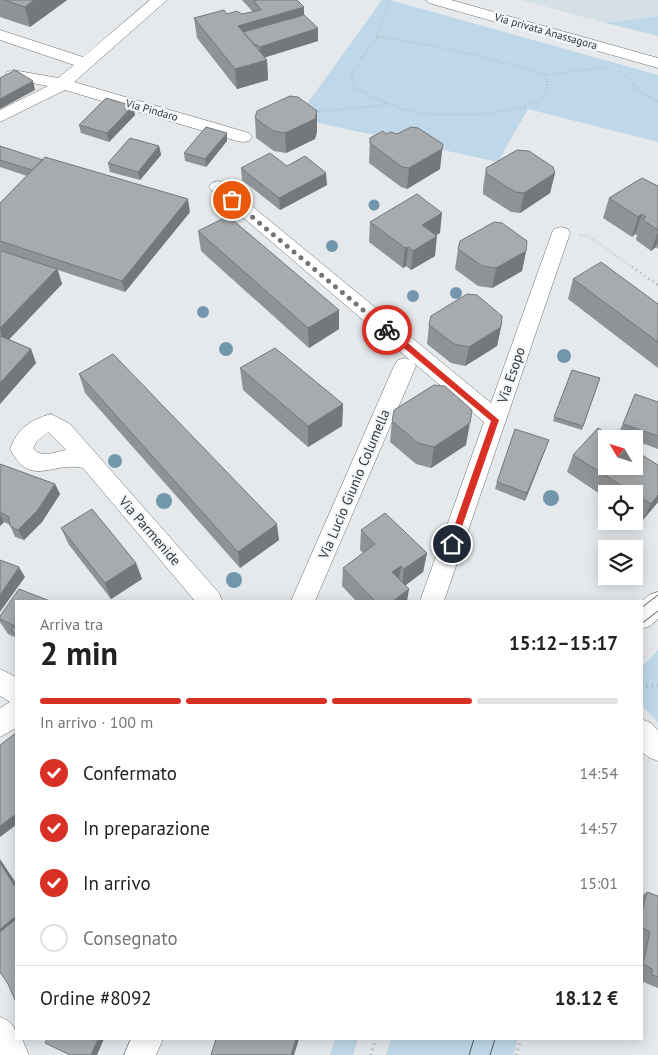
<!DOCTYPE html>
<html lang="it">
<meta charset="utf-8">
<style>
body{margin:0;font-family:"PT Sans",sans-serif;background:#f2f2f2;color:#222;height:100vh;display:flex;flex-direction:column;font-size:19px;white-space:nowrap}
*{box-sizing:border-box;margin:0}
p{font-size:16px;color:#767676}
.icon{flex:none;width:28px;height:28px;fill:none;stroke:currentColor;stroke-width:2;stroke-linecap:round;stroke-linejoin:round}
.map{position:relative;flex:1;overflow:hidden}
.drawer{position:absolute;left:15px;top:600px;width:628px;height:440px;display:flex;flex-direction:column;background:#fff;border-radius:0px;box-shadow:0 2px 12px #0003}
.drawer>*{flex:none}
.needle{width:32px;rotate:308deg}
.fabs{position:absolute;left:598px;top:430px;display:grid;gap:10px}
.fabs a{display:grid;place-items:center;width:45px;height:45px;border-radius:0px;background:#fff;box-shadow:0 2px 12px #0003;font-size:25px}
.pin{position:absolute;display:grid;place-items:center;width:42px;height:42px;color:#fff;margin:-21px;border:2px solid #fff;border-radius:50%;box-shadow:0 1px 5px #0007}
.courier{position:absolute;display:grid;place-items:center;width:50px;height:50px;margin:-25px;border:4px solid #d93025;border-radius:50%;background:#fff;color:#222;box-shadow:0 1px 6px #0007}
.overview em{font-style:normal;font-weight:700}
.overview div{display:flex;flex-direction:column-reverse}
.overview{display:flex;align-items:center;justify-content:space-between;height:85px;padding:0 25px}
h1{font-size:32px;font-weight:700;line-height:38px}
.bar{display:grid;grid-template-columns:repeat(4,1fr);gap:8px 5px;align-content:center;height:60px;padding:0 25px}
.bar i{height:6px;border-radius:4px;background:#e0e0e0}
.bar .current{background:#d93025}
.bar p{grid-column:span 4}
.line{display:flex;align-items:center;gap:12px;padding:0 25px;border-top:1px solid #e0e0e0}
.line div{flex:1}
ol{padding:0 25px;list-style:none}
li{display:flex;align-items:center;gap:15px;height:55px}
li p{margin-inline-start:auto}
li .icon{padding:5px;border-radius:50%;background:#d93025;color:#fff;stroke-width:4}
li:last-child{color:#767676}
li i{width:28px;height:28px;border:2px solid #e0e0e0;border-radius:50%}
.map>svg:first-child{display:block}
</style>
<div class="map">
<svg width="658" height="1055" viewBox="0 0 658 1055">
<rect width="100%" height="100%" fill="#e5e9ec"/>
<!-- built -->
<path fill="#d4dfe6" d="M521,0H658V16L605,23Z"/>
<!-- green -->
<path fill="#bfd8e9" d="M382,0H390L658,75V142L528,109L498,162L277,114L260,117L271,105L301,112Z
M658,16V36L605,23Z
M658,650V722L641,705V668Z
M335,1039H358L353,1055H330Z
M391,1039H518L513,1055H386Z"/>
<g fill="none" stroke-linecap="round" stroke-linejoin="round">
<defs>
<path id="minor" d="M150,0H167L74,82L249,133L252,137L249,141L243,142L237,141L65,90L0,122V110L48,86L7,78L5,75L7,72L13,70L58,78L74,65L0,40V30L83,57Z
M426,0H451L658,58V68L429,3Z
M218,181L224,183L491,403L552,233L554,229L561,227L568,229L570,233L444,601H420L484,422L414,363L416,366L315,601H291L394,366L398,360L405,358L410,360L212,191L209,187L212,183Z
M51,414L70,424L219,593L222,601H195L83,468C51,461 31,489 10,449C18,428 30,420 51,414ZM48,432L66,450C54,452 41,459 33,448L37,441Z
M658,592V619L650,626L641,629V602L649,595Z
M0,669L16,677V728L0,737V708L10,702L0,696Z
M641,719L651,723L658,730V761L648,757L641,751Z
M0,1017C12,1022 16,1026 16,1039H22L29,1055H0Z
M131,1039H163L156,1055H124Z"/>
</defs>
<!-- minor casing -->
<use href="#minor" stroke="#6a6e70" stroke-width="1"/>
<!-- path-far2 -->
<path stroke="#aeb1b4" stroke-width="2.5" stroke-dasharray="0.5 2.5" stroke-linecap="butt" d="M377,37L389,0
M377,37C436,44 490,58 546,75L548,90C546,93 543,97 540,99C518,116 443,117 415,112C394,108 374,97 354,88L351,73Z
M620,71L642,93L658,102
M546,75L607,67
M313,112L377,106L386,103
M579,235L588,236L634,268"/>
<!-- path-far1 -->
<path stroke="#aeb1b4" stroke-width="3" stroke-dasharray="1 4" stroke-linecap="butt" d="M632,267L658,285"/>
<!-- path -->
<path stroke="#aeb1b4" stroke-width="4" stroke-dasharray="1 4.5" stroke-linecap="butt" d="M641,686L658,685
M371,1055L376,1039
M516,1055L521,1039"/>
<!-- minor -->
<use href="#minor" fill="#fff" fill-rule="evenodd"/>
<!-- tram -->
<path stroke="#555859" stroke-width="1" d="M641,608L658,595
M641,624L658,611
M469,1055L474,1039
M490,1055L495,1039"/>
</g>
<!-- trees -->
<g fill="#7297ac">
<circle cx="374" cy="205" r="5.5"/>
<circle cx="332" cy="246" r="6"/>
<circle cx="456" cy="293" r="6"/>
<circle cx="413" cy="296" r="6"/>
<circle cx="203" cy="312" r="6"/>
<circle cx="226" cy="349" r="7"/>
<circle cx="564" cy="356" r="7"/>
<circle cx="115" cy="461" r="7"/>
<circle cx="551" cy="498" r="8"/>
<circle cx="164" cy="501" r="8"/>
<circle cx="234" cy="580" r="8"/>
</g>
<!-- wall -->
<path fill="#909396" d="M0,0H67L30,27L0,17Z
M242,0H297L318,41L265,57L267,60L268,80L237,89L197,38L194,18L227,14H242L253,12Z
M133,106L135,115L109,142L81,133L79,125Z
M317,111V132L315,139L286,153L274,151L256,138L255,118Z
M386,134L440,169L407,189L401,187L369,163L370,138Z
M227,141L206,167L185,161L184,153Z
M0,146L190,212L125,292L58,270L62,284L9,339L31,349L36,363L0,404L2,252H0V203L27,176L0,167Z
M159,146L161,155L140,180L110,172L108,163Z
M241,168L327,185L280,210L242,180Z
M486,168L555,173L550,193L520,213L511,212L483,194V188Z
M658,186V249L656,247L651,251L636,240L637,235L635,234L632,237L603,218L609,198Z
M370,222L440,233L435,235V256L411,270L406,266L403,268L369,242Z
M198,231L339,329L309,348L201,251Z
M458,249L526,251L522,271L492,288L478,286L455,269Z
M573,279L658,304V368L568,299Z
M429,325L501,327L497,346L465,366L451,363L427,344Z
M240,368L343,404L342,426L308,447L243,390Z
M572,370L600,378L582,430L553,421Z
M79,374L279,540L240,568L85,393Z
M635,394L658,402V449L634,440V439H629L618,435Z
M392,421L466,445L431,468L416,464L390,442Z
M546,448L525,501L495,489L497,482Z
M573,455L658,465V502L642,521L634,516V494H606V498L567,472Z
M0,464L55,484L60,494L42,522L24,540L15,537L10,525L4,522L0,526Z
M61,528L136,563L142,579L111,599L69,545Z
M361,530L427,553L423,572L406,585L407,601H356L342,586L343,568L363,553L360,550Z
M16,601V639L15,637L8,634L0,622V616Z
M647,892L658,896V988L641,981V896Z"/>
<!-- shaded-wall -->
<path fill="#75787a" d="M34,0H67L30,27L25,7Z
M304,7V27L247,44L238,26Z
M318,28V41L260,59V47Z
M267,60L268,80L237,89L235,69Z
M33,81L35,90L0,109V99Z
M133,106L135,115L109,142L107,133Z
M317,111V132L315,139L286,153L285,133Z
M227,133V141L206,167L205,159Z
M443,144L440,169L407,189L409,168Z
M159,146L161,155L140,180L138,172Z
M326,173L327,185L280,210L279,198Z
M555,173L550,193L520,213L524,193Z
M188,199L190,212L125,292L122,281Z
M442,213L440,233L420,244L422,225Z
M642,214L635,234L632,237L638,217Z
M658,232V241L656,247L651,251Z
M437,236L435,256L411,270L413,251Z
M408,247L406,266L403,268L405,248Z
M526,251L522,271L492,288L496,268Z
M57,269L62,284L1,348L0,328Z
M339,310V329L309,348L308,328Z
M501,327L497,346L465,366L469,347Z
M31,349L36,363L0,404V383Z
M343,404L342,426L308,447V426Z
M470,423L466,445L431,468L434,447Z
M549,440L546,448L525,501L527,493Z
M55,484L60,494L42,522L24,540L18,530Z
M658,495V502L642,521L651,504Z
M0,514L4,522L0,526Z
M277,524L279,540L240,568L238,552Z
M427,553L423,572L402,588L404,569Z
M136,563L142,579L111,599L105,583Z
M401,566L398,585L392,572Z
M19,567L25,577L0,612V595Z
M409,589L407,601H393Z
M16,814V825L0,837V826Z
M0,859L16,883V888L0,863Z
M16,916V926L0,939V929Z
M98,1039H104L97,1055H91Z
M296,1039H299L294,1055H291Z"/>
<!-- building -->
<path fill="#a7abae" stroke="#75787a" d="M4,0H34L25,7Z
M257,0H297L304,7L238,26L267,60L235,69L194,18L224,10L227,14L237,11L242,14L261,10L254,1Z
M304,15L318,28L260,47L257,45H255L243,32Z
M15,70L33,81L0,99V78Z
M290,96L298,97L317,111L315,119L285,133L273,131L255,118L257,111Z
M106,98L133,106L107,133L79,125Z
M206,127L227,133L205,159L184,153Z
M411,127L418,128L443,144L442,149L409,168L402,167L370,143V138L383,131L386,134L391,132L397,134Z
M130,138L159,146L138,172L108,163Z
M0,146L43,160L32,170L0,160Z
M517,150L529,151L553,167L555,173L524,193L515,192L487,174L486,168Z
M270,153L287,166L305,156L326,173L279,198L241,168Z
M45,157L188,199L122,281L0,241V203Z
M642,178L658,186V230L643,220L646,217L642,214L638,217L609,198Z
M417,194L442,213L422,225L437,236L413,251L408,247L405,248L370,222Z
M228,216L339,310L308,328L198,231Z
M494,222L502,223L527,241L526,251L496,268L482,266L458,249L460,241Z
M2,251L57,269L0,328V253Z
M601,262L658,304V342L573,279Z
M467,294L477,295L502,316L501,327L469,347L454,344L429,325L431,316Z
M0,336L31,349L0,383Z
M275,348L343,404L308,426L240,368Z
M113,354L277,524L238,552L79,374Z
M572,370L600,378L583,426L554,417Z
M434,385L445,386L472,410L470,423L434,447L418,443L392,421L394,410Z
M635,394L658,402V436L623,424Z
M598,428L616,439H606V466H634V450L658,465V495L651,504L573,455Z
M515,429L549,440L527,493L497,482Z
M0,464L55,484L37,511L18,530L10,526L9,517L0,512Z
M92,509L136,563L105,583L61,528Z
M385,513L427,553L404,569L401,566L392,572L409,589L393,601H375L343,568L375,544L361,530Z
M0,560L19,567L0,595Z
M19,589L50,601H16V633L11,631L15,626L0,619V616Z
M16,733V814L0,826V745Z
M0,863L16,888V916L0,929Z
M647,892L658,896V977L652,975V969L643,964L650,932L641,927V915Z
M16,919V1002L8,984L0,972V932Z
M47,1039H98L91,1055H70L45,1043Z
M216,1039H296L291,1055H211Z"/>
<!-- route -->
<path fill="#d93025" d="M385,328H390L499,420L456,544L452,547L448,544L491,421L385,332Z"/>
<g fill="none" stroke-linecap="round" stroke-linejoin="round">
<!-- done -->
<path stroke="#727576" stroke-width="5" stroke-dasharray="0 9" d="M232,200L387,330"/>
</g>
<g text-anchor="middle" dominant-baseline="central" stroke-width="4.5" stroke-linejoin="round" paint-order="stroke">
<!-- far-street labels -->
<g font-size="11" fill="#343637" stroke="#f2f6f9">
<text transform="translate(546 31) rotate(16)">Via privata Anassagora</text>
<text transform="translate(152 110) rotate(16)">Via Pindaro</text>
</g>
<!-- street labels -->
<g font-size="14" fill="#343637" stroke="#f2f6f9">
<text transform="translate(511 375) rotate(-71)">Via Esopo</text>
<text transform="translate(354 484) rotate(-67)">Via Lucio Giunio Columella</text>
<text transform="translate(150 531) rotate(49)">Via Parmenide</text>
</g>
</g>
</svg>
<div class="fabs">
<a><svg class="needle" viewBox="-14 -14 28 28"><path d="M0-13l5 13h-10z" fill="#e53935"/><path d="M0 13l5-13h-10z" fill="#767676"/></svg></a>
<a><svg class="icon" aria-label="locate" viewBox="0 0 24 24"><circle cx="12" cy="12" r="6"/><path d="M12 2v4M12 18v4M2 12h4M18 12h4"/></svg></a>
<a><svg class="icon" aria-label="layers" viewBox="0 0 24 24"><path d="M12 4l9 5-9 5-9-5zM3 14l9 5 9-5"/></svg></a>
</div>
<div class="pin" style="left:232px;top:200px;background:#ea580c"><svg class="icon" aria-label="bag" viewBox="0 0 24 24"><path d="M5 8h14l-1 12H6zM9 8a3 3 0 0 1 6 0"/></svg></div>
<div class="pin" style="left:452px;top:544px;background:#1f2937"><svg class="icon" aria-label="home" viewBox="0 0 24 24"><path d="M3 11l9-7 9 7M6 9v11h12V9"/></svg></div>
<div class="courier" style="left:387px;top:330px"><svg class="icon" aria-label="bike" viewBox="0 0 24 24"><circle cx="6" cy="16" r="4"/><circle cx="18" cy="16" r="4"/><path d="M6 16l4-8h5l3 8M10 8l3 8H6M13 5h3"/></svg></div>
<section class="drawer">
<div class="overview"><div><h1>2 min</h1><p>Arriva tra</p></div><em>15:12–15:17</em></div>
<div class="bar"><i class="current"></i><i class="current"></i><i class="current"></i><i></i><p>In arrivo · 100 m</p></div>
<ol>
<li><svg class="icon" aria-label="check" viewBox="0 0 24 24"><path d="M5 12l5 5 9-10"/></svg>Confermato<p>14:54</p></li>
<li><svg class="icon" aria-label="check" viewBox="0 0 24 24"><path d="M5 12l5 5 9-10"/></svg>In preparazione<p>14:57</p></li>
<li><svg class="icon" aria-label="check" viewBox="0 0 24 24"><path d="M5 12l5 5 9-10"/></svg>In arrivo<p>15:01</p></li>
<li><i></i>Consegnato</li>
</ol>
<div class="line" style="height:65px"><div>Ordine #8092</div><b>18.12 €</b></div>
</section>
</div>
